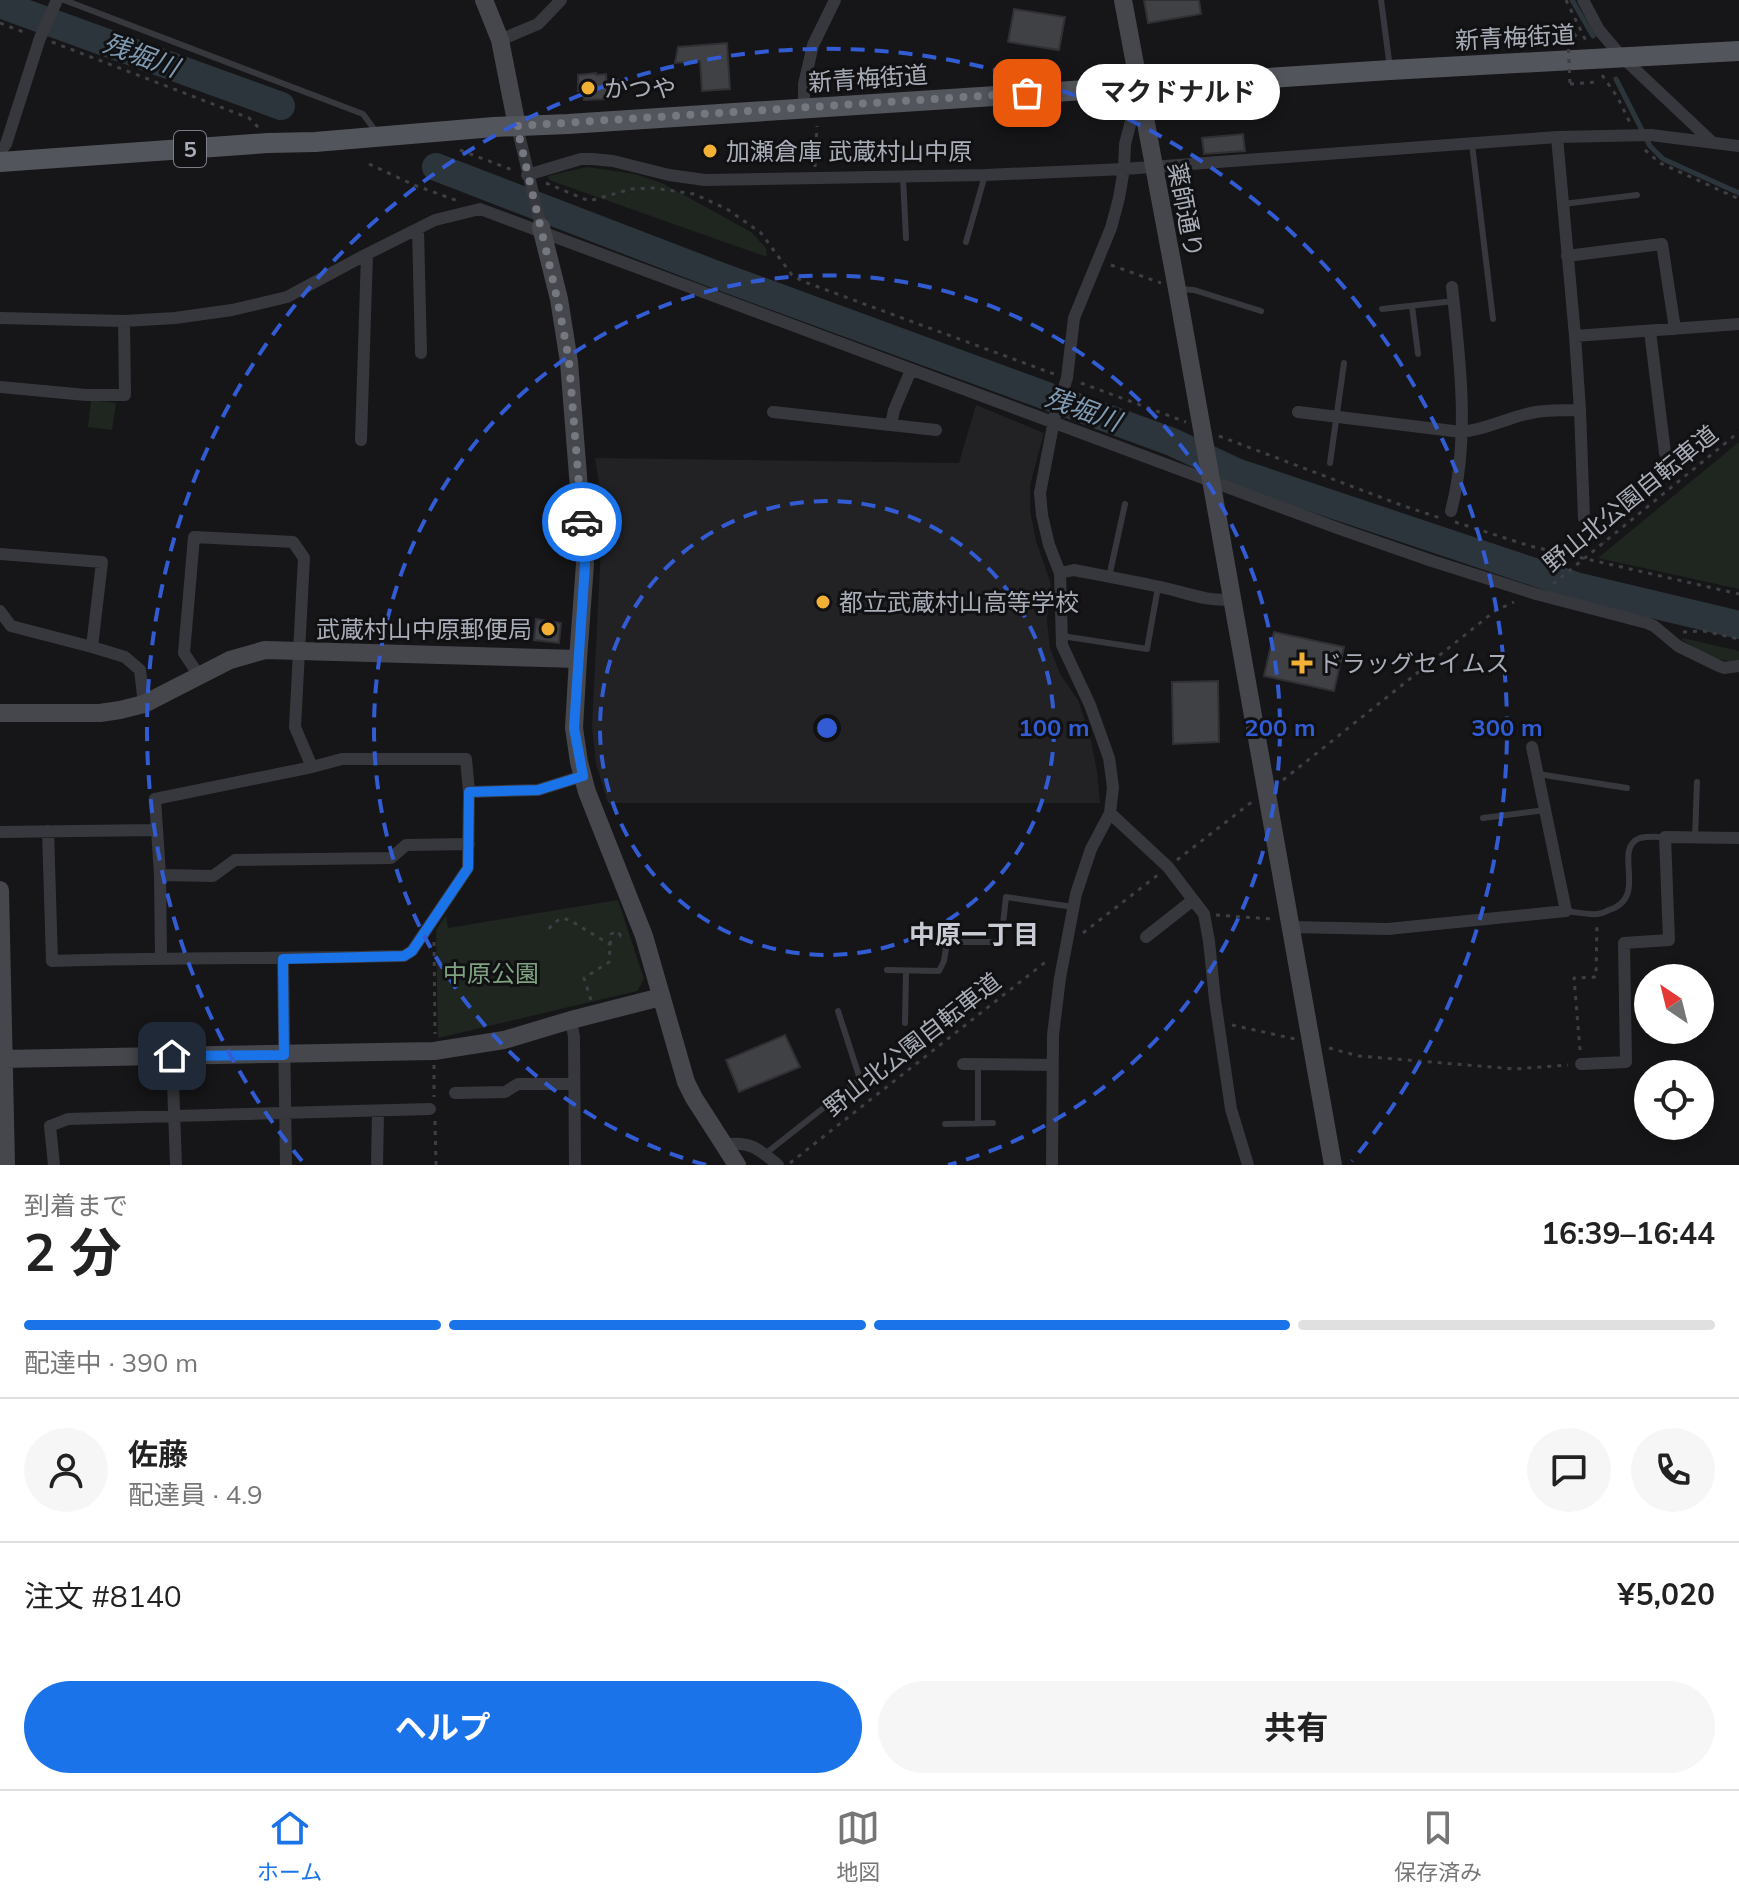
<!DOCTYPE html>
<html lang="ja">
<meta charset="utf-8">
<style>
body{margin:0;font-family:Mulish,"Noto Sans JP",sans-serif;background:#f6f6f6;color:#222;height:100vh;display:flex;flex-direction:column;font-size:30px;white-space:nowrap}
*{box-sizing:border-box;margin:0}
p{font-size:26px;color:#767676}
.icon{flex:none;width:44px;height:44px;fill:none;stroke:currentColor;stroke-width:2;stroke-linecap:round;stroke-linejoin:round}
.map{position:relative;height:1165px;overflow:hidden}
.panel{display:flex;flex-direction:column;background:#fff;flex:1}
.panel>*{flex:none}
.needle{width:52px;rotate:325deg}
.fabs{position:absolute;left:1634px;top:964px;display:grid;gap:16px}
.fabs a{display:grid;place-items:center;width:80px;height:80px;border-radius:50%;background:#fff;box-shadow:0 4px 12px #0003;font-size:40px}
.pin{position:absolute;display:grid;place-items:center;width:68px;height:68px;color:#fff;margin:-34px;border-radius:16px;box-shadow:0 4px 12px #0006}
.courier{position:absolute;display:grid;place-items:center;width:80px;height:80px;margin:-40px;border:6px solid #1a73e8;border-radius:50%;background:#fff;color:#222;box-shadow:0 2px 10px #0007}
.bubble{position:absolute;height:56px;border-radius:28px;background:#fff;box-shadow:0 4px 12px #0003;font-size:26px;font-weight:700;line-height:56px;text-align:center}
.summary em{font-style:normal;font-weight:700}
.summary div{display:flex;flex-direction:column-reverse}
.summary{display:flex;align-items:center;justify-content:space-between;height:136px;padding:0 24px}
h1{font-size:52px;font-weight:700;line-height:60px}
.bar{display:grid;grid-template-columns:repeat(4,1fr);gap:12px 8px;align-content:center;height:96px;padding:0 24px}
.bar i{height:10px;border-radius:6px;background:#e0e0e0}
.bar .on{background:#1a73e8}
.bar p{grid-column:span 4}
.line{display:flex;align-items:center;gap:20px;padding:0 24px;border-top:2px solid #e0e0e0}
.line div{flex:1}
.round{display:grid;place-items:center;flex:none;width:84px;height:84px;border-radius:42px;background:#f6f6f6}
.action{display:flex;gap:16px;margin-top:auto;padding:16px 24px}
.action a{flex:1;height:92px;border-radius:48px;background:#1a73e8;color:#fff;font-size:32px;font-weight:700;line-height:92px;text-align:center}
.action a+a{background:#f6f6f6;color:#222}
.menu{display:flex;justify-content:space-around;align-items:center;height:112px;border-top:2px solid #e0e0e0;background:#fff;font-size:22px;color:#767676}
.menu a{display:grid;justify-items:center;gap:4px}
.menu .on{color:#1a73e8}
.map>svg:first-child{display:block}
</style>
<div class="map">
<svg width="1739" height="1165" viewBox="0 0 1739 1165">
<rect width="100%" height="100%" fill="#161618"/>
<!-- built -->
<path fill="#222225" d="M976,405L1044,433L1030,485V511L1036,541L1051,584L1047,621L1050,648L1060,674L1078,700L1090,735L1097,772L1100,803H608L596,764L592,726L603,507L595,458L959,463Z"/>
<!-- green -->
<path fill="#1e261f" d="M587,167L635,174L664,184L751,232L766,248L767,257L549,180L548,176Z
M91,400L116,403L112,430L88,427Z
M1739,442V589L1598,558Z
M1683,638L1739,651V661C1718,664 1700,650 1682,640Z
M618,900L644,979L637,991L438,1038L436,930L446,915L448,928Z"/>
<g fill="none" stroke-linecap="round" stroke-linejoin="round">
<!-- stream -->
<path stroke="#2c353c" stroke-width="5" d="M1572,0L1593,36
M1616,79L1650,146L1663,159L1739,193"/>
<!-- river -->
<path stroke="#2c353c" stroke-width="28" d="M0,4L281,106
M436,167L717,275L1172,442L1236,472L1576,586L1739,625"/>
</g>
<!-- building -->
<path fill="#404145" stroke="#303034" stroke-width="2" d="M1144,0H1199L1201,14L1148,23Z
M1014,9L1065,17L1059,50L1008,42Z
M727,43L730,89L702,91L700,61L675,63L678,47Z
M596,73V75L606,74L608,99L584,100L583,90L578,91V75Z
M1243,134L1245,151L1204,154L1202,138Z
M536,619L561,623L559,643L534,640Z
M1274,632L1344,647L1334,691L1264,676Z
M1218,681L1219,742L1173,744L1172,682Z
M785,1035L800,1067L739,1092L726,1060Z"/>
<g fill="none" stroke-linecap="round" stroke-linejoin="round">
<!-- path -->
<path stroke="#3d3f44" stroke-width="3" stroke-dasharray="4 6" stroke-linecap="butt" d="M1566,0L1586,41
M0,23L26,33
M1564,36L1569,26L1578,39H1568
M52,42L249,118L259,128
M1602,75L1618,98L1630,123
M1570,84L1597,82
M460,150L515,171
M1645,150L1660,163L1739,199
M369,164L414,185L458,201
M815,167L817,126
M546,183L589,201L631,189L653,188L694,194L727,209L761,233L792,275L802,281L1054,374
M1111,265L1161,283
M1081,383L1186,422
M1219,436L1401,505L1440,518
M1455,522L1530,546L1739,594
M1591,527L1604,543
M1553,584L1739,432
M1683,632L1704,631L1739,639
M1283,780L1495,611L1514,602
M1177,860L1253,801
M1216,915L1272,919
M549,929L553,923L563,918L571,921L611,945
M1083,933L1159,874
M434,942L435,1034
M591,1000L584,978L609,962L611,934L617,931L621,936L627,934
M1232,1025L1295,1039
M1329,1048L1359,1056L1515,1069L1568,1065
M1580,1050L1574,978L1596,977L1597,922
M434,1065V1097
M435,1121L436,1165
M790,1163L1048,960"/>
<!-- lane -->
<path stroke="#37383d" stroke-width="6" d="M64,0L363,114L377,133
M1381,0L1390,68
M1472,144L1493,319
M903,177L906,238
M1563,204L1637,195
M966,242L985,175
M1180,289L1194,290L1261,311
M1412,306L1418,354
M1382,309L1454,301
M1330,463L1344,363
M1109,577L1125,504
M1062,636L1147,649L1158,587
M1538,774L1627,788
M1483,818L1545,810
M1695,838L1697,782
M1566,911C1576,912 1588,915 1597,914C1602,914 1605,912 1609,910C1650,897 1611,849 1640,838C1648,836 1657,837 1665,837
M887,970L939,971L944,961L947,942H1001L1006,897L1073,907
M905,1023L906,972
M978,1064V1123
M945,1124L993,1123
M765,1154L860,1079L838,1011"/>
<!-- street -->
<path stroke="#37383d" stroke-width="12" d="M1583,0L1599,30L1622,57L1712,142
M500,40L538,24L561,0
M804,108V84L813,45L835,0
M517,126L541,227
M1557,137L1575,336L1739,324
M0,152L6,144L40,38L57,0
M527,175L581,159H592L613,161L669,175L705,180L985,175L1124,169L1557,137L1651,135L1739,146
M418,229L421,353
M1567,256L1662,244L1675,329
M0,318L124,321L175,318L232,310L266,302L287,297L367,254L435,220L480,209L1337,528L1432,561L1536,594L1647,623L1654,626L1678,646L1719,666L1724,668L1739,666
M1650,331L1665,453
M1575,336L1580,410L1584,518
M0,387L86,395H125L124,321
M773,412L936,430
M1298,412L1461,432C1487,430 1510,416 1536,412C1550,410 1566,410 1580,410
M891,425L894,410L911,370
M361,440L367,254
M1451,511C1470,439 1460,360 1452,287
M0,554L102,562L92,647
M1060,573L1074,570C1105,576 1137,582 1169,589C1190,594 1210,602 1232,599
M0,611L11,626L92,647L125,657L140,670L144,704
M200,677L184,653L194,537L293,542L304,558L295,727L312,767
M469,792L538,790L583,776
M1110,813L1168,867L1204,914L1209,941L1215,1000L1231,1109L1248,1165
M48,831L52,961C169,957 287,959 404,956L412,951L468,868L469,792L466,759H342L312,767L155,799L160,875L161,958
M0,832L157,830
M160,875L213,876L235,860L391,858L406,845L469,844
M1290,927L1388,929L1566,911L1532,747
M1146,937L1193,900
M283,959L286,1165
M571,1020L574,1037L575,1165
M172,1056L176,1165
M963,1064L1052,1065
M1581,1064L1626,1062L1624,943L1669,940L1665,837L1739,838
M455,1093L505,1092L518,1084H574
M725,1145C750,1140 760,1150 778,1165
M54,1165L50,1126L68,1119L430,1109
M377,1165L378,1111
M1052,1165L1053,1035L1060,978L1076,894L1091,849L1110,813L1113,787L1109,758L1090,705L1062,645L1060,573L1049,545L1042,515L1040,493L1055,415L1067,378L1074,318L1111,228L1119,198L1124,169L1125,144L1131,121L1143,112"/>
<!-- secondary -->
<path stroke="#45474d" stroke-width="18" d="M484,0L500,40L517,126
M1123,0L1177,289L1333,1165
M541,227L559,299L569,362L585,564L578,659L574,728L579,762L587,792L644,936L686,1082L694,1098L737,1165
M0,713H100L120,710L144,704L230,660L265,650L578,659
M0,890L6,1165
M2,1059L434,1051L504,1040L571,1020L661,997"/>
<!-- primary -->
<path stroke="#53555c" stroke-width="20" d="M0,162L268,143L315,142L494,127L568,124L1390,70L1739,51"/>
<!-- path-bridge -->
<path stroke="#3d3f44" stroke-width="3" stroke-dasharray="4 6" stroke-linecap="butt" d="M1568,39L1570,84"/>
</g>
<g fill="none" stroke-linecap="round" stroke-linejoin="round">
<!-- done -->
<path stroke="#757880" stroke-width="8" stroke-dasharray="0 14.4" d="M582,522L569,362C556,282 534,205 517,126L1027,93"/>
<!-- route -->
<path stroke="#1a73e8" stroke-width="10" d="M172,1056L284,1055L283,959L404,956L412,951L468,868L469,792L538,790L583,776L574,728L585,564L582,522"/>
</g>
<!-- distance rings -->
<g fill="none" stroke="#325cd3" stroke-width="4" stroke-dasharray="14 10">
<circle cx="827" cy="728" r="227"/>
<path d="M706 1165A453 453 0 1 1 948 1165"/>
<path d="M302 1161A680 680 0 1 1 1352 1161"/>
</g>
<!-- markers -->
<g fill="#f2b134" stroke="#111113" stroke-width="3">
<circle cx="588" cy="88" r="8"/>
<circle cx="710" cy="151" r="8"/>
<circle cx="823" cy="602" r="8"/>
<circle cx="548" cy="629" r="8"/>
<path d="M1298 651h8v8h8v8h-8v8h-8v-8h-8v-8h8z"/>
</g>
<g text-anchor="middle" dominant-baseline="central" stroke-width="6" stroke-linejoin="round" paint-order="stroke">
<!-- shield labels -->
<rect fill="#111113" stroke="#7b7e86" stroke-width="2" x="174" y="131" width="32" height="36" rx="6"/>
<g font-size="22" font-weight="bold" fill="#a8adb8">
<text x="190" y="149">5</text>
</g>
<!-- street labels -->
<g font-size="24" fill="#a8adb8" stroke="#111113">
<text transform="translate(1515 37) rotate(-3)">新青梅街道</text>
<text transform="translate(868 78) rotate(-4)">新青梅街道</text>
<text transform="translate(1186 210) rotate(79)">薬師通り</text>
<text transform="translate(1630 498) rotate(-39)">野山北公園自転車道</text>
<text transform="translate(912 1044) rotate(-38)">野山北公園自転車道</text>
</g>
<!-- poi labels -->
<g font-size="24" fill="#a8adb8" stroke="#111113" text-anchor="start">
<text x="604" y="88">かつや</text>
<text x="726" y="151">加瀬倉庫 武蔵村山中原</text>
<text x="839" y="602">都立武蔵村山高等学校</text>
<text x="532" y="629" text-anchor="end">武蔵村山中原郵便局</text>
<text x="1318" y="663">ドラッグセイムス</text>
</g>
<!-- park labels -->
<g font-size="24" fill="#7fa381" stroke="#111113">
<text x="491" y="973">中原公園</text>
</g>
<!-- water labels -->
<g font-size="26" font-style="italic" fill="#7f9bb3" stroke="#111113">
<text transform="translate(141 55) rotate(20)">残堀川</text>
<text transform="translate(1083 409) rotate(20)">残堀川</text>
</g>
<!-- neighbourhood labels -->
<g font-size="26" font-weight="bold" fill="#c9ccd4" stroke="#111113">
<text x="974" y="934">中原一丁目</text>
</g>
</g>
<circle cx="827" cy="728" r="12" fill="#325cd3" stroke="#111113" stroke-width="4"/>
<g font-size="24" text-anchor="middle" font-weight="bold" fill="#325cd3" stroke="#111113" stroke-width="6" stroke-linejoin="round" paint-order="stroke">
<text x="1054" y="736">100 m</text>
<text x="1280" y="736">200 m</text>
<text x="1507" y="736">300 m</text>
</g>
</svg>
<div class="fabs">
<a><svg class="needle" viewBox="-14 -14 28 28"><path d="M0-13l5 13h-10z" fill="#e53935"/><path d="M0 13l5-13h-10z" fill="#767676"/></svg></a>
<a><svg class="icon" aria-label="locate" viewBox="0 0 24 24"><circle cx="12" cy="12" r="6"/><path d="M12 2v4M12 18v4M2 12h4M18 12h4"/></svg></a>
</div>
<div class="pin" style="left:1027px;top:93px;background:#ea580c"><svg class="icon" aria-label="bag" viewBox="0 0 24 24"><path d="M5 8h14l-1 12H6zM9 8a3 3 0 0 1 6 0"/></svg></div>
<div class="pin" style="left:172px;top:1056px;background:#1f2937"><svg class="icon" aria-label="home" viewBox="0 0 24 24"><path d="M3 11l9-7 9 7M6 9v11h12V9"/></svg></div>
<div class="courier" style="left:582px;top:522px"><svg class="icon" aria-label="car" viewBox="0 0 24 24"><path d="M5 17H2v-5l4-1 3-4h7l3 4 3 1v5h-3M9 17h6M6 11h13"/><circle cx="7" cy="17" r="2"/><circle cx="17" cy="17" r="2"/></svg></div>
<div class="bubble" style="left:1076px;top:64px;width:204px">マクドナルド</div>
</div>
<section class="panel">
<div class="summary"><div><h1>2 分</h1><p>到着まで</p></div><em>16:39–16:44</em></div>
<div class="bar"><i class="on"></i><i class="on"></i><i class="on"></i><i></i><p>配達中 · 390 m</p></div>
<div class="line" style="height:144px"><a class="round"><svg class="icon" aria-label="person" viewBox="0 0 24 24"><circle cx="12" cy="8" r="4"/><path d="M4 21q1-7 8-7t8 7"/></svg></a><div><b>佐藤</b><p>配達員 · 4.9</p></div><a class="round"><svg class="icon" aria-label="chat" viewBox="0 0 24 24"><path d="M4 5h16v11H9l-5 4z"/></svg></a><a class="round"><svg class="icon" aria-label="phone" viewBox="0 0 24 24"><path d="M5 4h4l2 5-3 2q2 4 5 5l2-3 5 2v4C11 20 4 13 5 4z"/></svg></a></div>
<div class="line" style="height:104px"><div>注文 #8140</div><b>¥5,020</b></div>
<div class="action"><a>ヘルプ</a><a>共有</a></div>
</section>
<nav class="menu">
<a class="on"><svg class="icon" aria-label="home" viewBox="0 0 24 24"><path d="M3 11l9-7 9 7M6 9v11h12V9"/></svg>ホーム</a>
<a><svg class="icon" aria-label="map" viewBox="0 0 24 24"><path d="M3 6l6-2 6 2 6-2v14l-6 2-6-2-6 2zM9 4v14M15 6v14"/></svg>地図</a>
<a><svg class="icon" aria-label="saved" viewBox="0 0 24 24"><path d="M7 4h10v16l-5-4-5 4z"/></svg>保存済み</a>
</nav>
